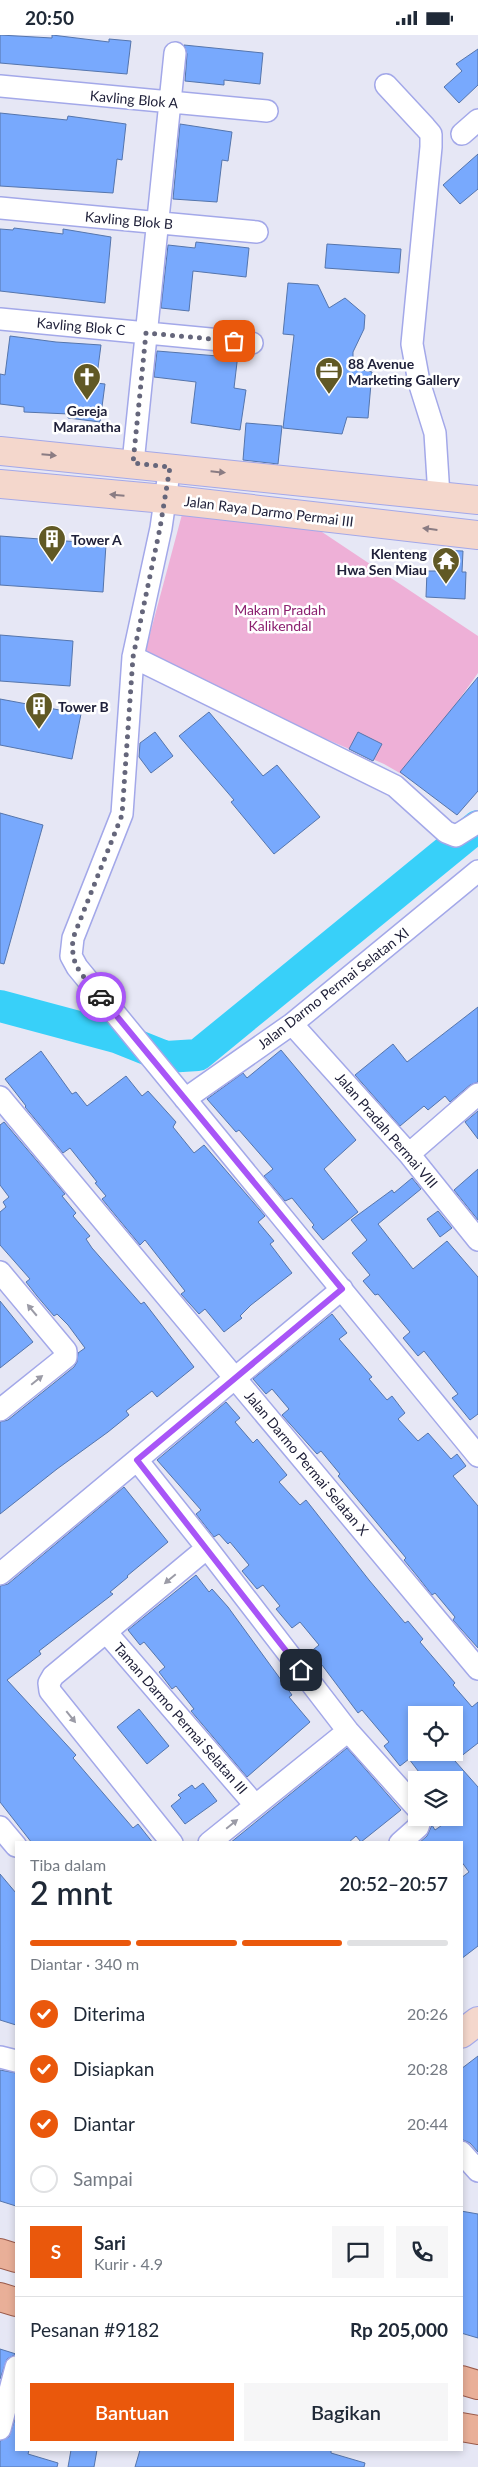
<!DOCTYPE html>
<html lang="id">
<meta charset="utf-8">
<style>
body{margin:0;font-family:Lato,sans-serif;background:#f6f6f7;color:#1f2937;height:100vh;display:flex;flex-direction:column;font-size:19px;white-space:nowrap}
*{box-sizing:border-box;margin:0}
p{font-size:16px;color:#747a83}
.icon{flex:none;width:28px;height:28px;fill:none;stroke:currentColor;stroke-width:2;stroke-linecap:round;stroke-linejoin:round}
.map{position:relative;flex:1;overflow:hidden}
.side{position:absolute;left:15px;top:1806px;width:448px;height:610px;display:flex;flex-direction:column;background:#fff;border-radius:0px;box-shadow:0 2px 8px #0003}
.side>*{flex:none}
.buttons{position:absolute;left:408px;top:1671px;display:grid;gap:10px}
.buttons a{display:grid;place-items:center;width:55px;height:55px;border-radius:0px;background:#fff;box-shadow:0 2px 8px #0003;font-size:25px}
.pin{position:absolute;display:grid;place-items:center;width:42px;height:42px;color:#fff;margin:-21px;border-radius:10px;box-shadow:0 2px 8px #0006}
.courier{position:absolute;display:grid;place-items:center;width:50px;height:50px;margin:-25px;border:4px solid #a855f7;border-radius:50%;background:#fff;color:#222;box-shadow:0 1px 6px #0007}
.overview em{font-style:normal;font-weight:600}
.overview div{display:flex;flex-direction:column-reverse}
.overview{display:flex;align-items:center;justify-content:space-between;height:85px;padding:0 15px}
h1{font-size:32px;font-weight:600;line-height:38px}
.bar{display:grid;grid-template-columns:repeat(4,1fr);gap:8px 5px;align-content:center;height:60px;padding:0 15px}
.bar i{height:6px;border-radius:4px;background:#e0e1e3}
.bar .active{background:#ea580c}
.bar p{grid-column:span 4}
.line{display:flex;align-items:center;gap:12px;padding:0 15px;border-top:1px solid #e0e1e3}
.line div{flex:1}
.round{display:grid;place-items:center;flex:none;width:52px;height:52px;border-radius:0px;background:#f6f6f7}
ol{padding:0 15px;list-style:none}
li{display:flex;align-items:center;gap:15px;height:55px}
li p{margin-inline-start:auto}
li .icon{padding:5px;border-radius:50%;background:#ea580c;color:#fff;stroke-width:4}
li:last-child{color:#747a83}
li i{width:28px;height:28px;border:2px solid #e0e1e3;border-radius:50%}
.cta{display:flex;gap:10px;margin-top:auto;padding:10px 15px}
.cta a{flex:1;height:58px;border-radius:0px;background:#ea580c;color:#fff;font-size:20px;font-weight:600;line-height:58px;text-align:center}
.cta a+a{background:#f6f6f7;color:#1f2937}
.status{display:flex;justify-content:space-between;align-items:center;height:35px;padding:0 25px;background:#fff;direction:ltr}
.status svg{height:14px;fill:currentColor}
.map>svg:first-child{display:block}
</style>
<div class="status"><b>20:50</b><svg viewBox="0 0 49 12"><path d="M0 12V9h3v3zM5 12V6h3v6zM10 12V3h3v9zM15 12V0h3v12zM26 1h20v11H26zM47 4h2v5h-2z"/></svg></div>
<div class="map">
<svg width="478" height="2432" viewBox="0 0 478 2432">
<rect width="100%" height="100%" fill="#e6e7f5"/>
<!-- green -->
<path fill="#eeb0d7" d="M226,469L322,497L478,601V638L405,741L384,729L143,625L184,472Z"/>
<g fill="none" stroke-linecap="round" stroke-linejoin="round">
<!-- river -->
<path stroke="#38d0f9" stroke-width="32" d="M0,971L116,1002L166,1022L198,1020L478,791"/>
</g>
<!-- building -->
<path fill="#78a9fd" stroke="#5575ac" fill-rule="evenodd" d="M0,0L52,3V0L109,7V4L131,6L127,39L0,28Z
M184,10L263,18L260,49L224,45V50L185,46L187,19Z
M478,14V50L459,68L444,52L462,36L456,29Z
M0,78L67,85L68,81L126,89L122,125L117,124L113,158L0,151Z
M180,89L232,97L228,126L222,125L217,167L173,164Z
M478,119V154L460,169L443,150Z
M14,193L63,199V194L111,202L105,268L0,256V194L13,195Z
M196,207L249,213L246,242L193,236L189,276L161,273L168,210L195,213Z
M327,209L401,214L399,238L325,233Z
M288,248L318,250L329,273L345,263L365,280L364,294L353,317V333L372,337L368,383L347,382L342,399L283,393L294,300L283,299Z
M10,301L56,307L101,310L96,348L105,349L100,387L68,383L69,379L24,377V372L0,369V339L5,340Z
M157,316L218,321V317L238,319L234,353L246,355L240,395L191,388L196,347L154,342Z
M246,388L282,391L278,429L243,425Z
M0,501L106,509L103,557L0,550Z
M437,515L463,516L462,537H466L465,564L426,562L427,536H436Z
M0,600L73,606L70,651L0,646Z
M478,642V756L457,780L400,737Z
M0,664L81,679L72,724L0,710Z
M209,677L263,741L277,730L320,782L274,819L231,767L234,765L179,701Z
M155,697L173,721L151,738L139,722L140,708Z
M358,697L382,709L373,726L349,714Z
M0,778L43,790L4,929L0,928Z
M478,972V1047L470,1050L450,1067L445,1061L428,1075L424,1071L400,1091L355,1040L393,1009L407,1027Z
M281,1015L356,1105L324,1134L358,1177L323,1205L312,1192L314,1190L292,1163L285,1166L264,1141L273,1134L239,1095L236,1097L207,1064L243,1038L247,1043Z
M41,1016L72,1059L76,1057L87,1071L126,1041L142,1061L148,1056L176,1087L173,1092L194,1118L204,1110L265,1181L258,1187L274,1206L270,1209L292,1238L251,1270L240,1281L242,1283L224,1297L205,1274L199,1279L181,1259L185,1256L145,1205L140,1210L102,1164L106,1161L95,1148L97,1147L70,1113L63,1118L25,1072L26,1071L5,1044Z
M478,1076V1104L465,1087Z
M4,1087L65,1159L62,1161L76,1178L73,1181L90,1201L86,1204L92,1213L141,1269L144,1267L194,1332L157,1362L152,1356L126,1376L129,1380L108,1397L57,1434L0,1479V1387L8,1385L74,1332L77,1327L78,1318L85,1313L68,1290L57,1279L54,1281L37,1261L26,1247L30,1244L0,1210V1177L6,1172L3,1167L9,1162L0,1150V1090Z
M478,1134V1185L454,1155Z
M412,1143L421,1154L378,1189L413,1234L447,1206L478,1242V1379L470,1385L452,1363L458,1359L424,1316L418,1321L403,1303L410,1297L378,1259L375,1260L363,1246L370,1240L352,1218L367,1205L351,1185L392,1155L394,1158Z
M438,1176L452,1193L440,1202L427,1184Z
M0,1266L33,1307L0,1333Z
M332,1279L347,1298L339,1304L372,1342L369,1344L387,1365L392,1361L405,1378L398,1384L418,1406L428,1398L451,1424L457,1419L466,1431L453,1441L478,1471V1613L453,1585L455,1582L435,1558L432,1560L418,1542L404,1525L406,1523L338,1441L340,1439L321,1416L317,1419L282,1380L289,1374L272,1354L266,1359L253,1344Z
M226,1367L240,1383L235,1387L253,1408L257,1404L287,1440L279,1447L300,1470L306,1465L369,1545L405,1588L408,1586L423,1604L420,1607L455,1648L453,1650L472,1672L478,1667V1708L455,1726L478,1752V1911L461,1924V1843L469,1837L461,1826V1808H419L427,1801L432,1790L435,1795L454,1782V1745H425L409,1724L400,1731L384,1711L389,1707L362,1675L358,1678L322,1630L320,1632L309,1618L319,1610L300,1587L292,1593L276,1574L280,1571L263,1550L257,1554L242,1536L249,1530L230,1507L228,1509L219,1499L214,1502L196,1479L201,1475L157,1425ZM416,1680H454V1718H416Z
M124,1452L168,1507L127,1541L128,1542L110,1557L113,1559L39,1616L41,1619L7,1645L76,1720L73,1723L133,1793L138,1789L153,1808H32L0,1767V1551L8,1549Z
M196,1540L209,1557L212,1554L228,1572L292,1660L289,1662L310,1687L247,1742L191,1676L194,1674L176,1651L172,1654L159,1637L165,1632L144,1607L140,1610L128,1595Z
M139,1674L169,1711L147,1729L117,1692Z
M347,1713L401,1775L361,1807L356,1801L348,1808H230Z
M203,1748L217,1766L185,1789L171,1771L181,1763L178,1760L192,1750L195,1754Z
M0,1839L16,1858V1990L0,1985Z
M478,2021V2117L470,2108L461,2104V2034Z
M0,2035L16,2038V2171L0,2166Z
M461,2176L478,2179V2303L461,2298Z
M0,2314L16,2319L7,2324L0,2344Z
M16,2381V2415H29L28,2419L58,2428L57,2432H0V2406L9,2402Z
M71,2415H97L94,2432H68Z
M140,2415H331V2418L365,2428L364,2432H135Z"/>
<g fill="none" stroke-linecap="round" stroke-linejoin="round">
<defs>
<path id="street" d="M386,50L425,92L431,99V112L412,309L419,347L435,398L439,461
M0,51L267,76
M462,99L478,85
M0,173L257,197
M0,284L252,308
M133,428L175,18
M170,431L161,493L133,622L122,779L73,903L71,921L77,932L478,1421
M133,622L395,751L446,797L456,801L478,787
M292,989L409,1119L478,1205
M0,1062L478,1634
M185,1064L292,989L478,836
M409,1119L478,1059
M0,1237L66,1316V1322L0,1375
M137,1425L207,1513L348,1696L416,1772
M0,1539L342,1254
M106,1597L255,1770
M0,1792L16,1811
M172,1808L50,1656L49,1648L53,1641L207,1513
M209,1808L348,1696
M400,1808L418,1792L421,1782
M0,2022L16,2026
M461,2117L478,2136
M0,2394L16,2332"/>
<path id="secondary" d="M0,416L478,465
M0,449L165,464L478,500
M461,1999L478,1986"/>
<path id="primary" d="M0,2218L16,2223
M0,2262L16,2267
M461,2345L478,2350
M461,2392L478,2395"/>
</defs>
<!-- street casing -->
<use href="#street" stroke="#a3a8e9" stroke-width="24"/>
<!-- secondary casing -->
<use href="#secondary" stroke="#a3a8e9" stroke-width="30"/>
<!-- primary casing -->
<use href="#primary" stroke="#9a5a4b" stroke-width="30"/>
<!-- street -->
<use href="#street" stroke="#fff" stroke-width="21"/>
<!-- secondary -->
<use href="#secondary" stroke="#f4d7cc" stroke-width="28"/>
<!-- primary -->
<use href="#primary" stroke="#e9af98" stroke-width="28"/>
</g>
<!-- one-way arrows -->
<defs><path id="oneway-solid" d="M-6-.8H1V-3.2L6.5 0L1 3.2V.8H-6Z" transform="scale(1.25)"/></defs>
<g fill="#8a7c83">
<use href="#oneway-solid" transform="translate(49 420) rotate(5)"/>
<use href="#oneway-solid" transform="translate(218 437) rotate(6)"/>
<use href="#oneway-solid" transform="translate(117 460) rotate(-175)"/>
<use href="#oneway-solid" transform="translate(430 494) rotate(-173)"/>
</g>
<g fill="#9b9ba6">
<use href="#oneway-solid" transform="translate(32 1275) rotate(-130)"/>
<use href="#oneway-solid" transform="translate(37 1345) rotate(-39)"/>
<use href="#oneway-solid" transform="translate(170 1544) rotate(140)"/>
<use href="#oneway-solid" transform="translate(71 1682) rotate(51)"/>
<use href="#oneway-solid" transform="translate(232 1789) rotate(-39)"/>
</g>
<g fill="none" stroke-linecap="round" stroke-linejoin="round">
<!-- done -->
<path stroke="#65667b" stroke-width="5" stroke-dasharray="0 9" d="M101,962C83,939 70,934 73,903L122,780L133,622L160,493L170,432L133,428L146,298L234,306"/>
<!-- route -->
<path stroke="#a855f7" stroke-width="6" d="M101,962L342,1254L137,1425L301,1635"/>
</g>
<!-- icons -->
<defs>
<symbol id="office-pin" viewBox="-11 -11 22 30"><path d="M0 17L-7.5 6A9.5 9.5 0 1 1 7.5 6Z" fill="#615925" stroke="#fff"/><path d="M-6-3h4V-5.5h4V-3h4V5H-6ZM-1-4.5V-3h2v-1.5ZM-6 0V1H6V0Z" fill="#fff"/></symbol>
<symbol id="church-pin" viewBox="-11 -11 22 30"><path d="M0 17L-7.5 6A9.5 9.5 0 1 1 7.5 6Z" fill="#615925" stroke="#fff"/><path d="M-1.2-6h2.4v3.5h3.3v2.4h-3.3V6h-2.4V-.1h-3.3v-2.4h3.3Z" fill="#fff"/></symbol>
<symbol id="building-pin" viewBox="-11 -11 22 30"><path d="M0 17L-7.5 6A9.5 9.5 0 1 1 7.5 6Z" fill="#615925" stroke="#fff"/><path d="M-4-6H4V6H1V3H-1V6H-4ZM-2.5-4.3h1.7v1.8h-1.7ZM.8-4.3h1.7v1.8H.8ZM-2.5-1h1.7V.8h-1.7ZM.8-1h1.7V.8H.8Z" fill="#fff"/></symbol>
<symbol id="temple-pin" viewBox="-11 -11 22 30"><path d="M0 17L-7.5 6A9.5 9.5 0 1 1 7.5 6Z" fill="#615925" stroke="#fff"/><path d="M0-6L5-2H3V0L6.5 2.5H4V6H1.5V3h-3V6H-4V2.5H-6.5L-3 0V-2H-5Z" fill="#fff"/></symbol>
</defs>
<g fill-rule="evenodd">
<use href="#office-pin" x="313" y="320" width="32" height="43"/>
<use href="#church-pin" x="71" y="326" width="32" height="43"/>
<use href="#building-pin" x="36" y="488" width="32" height="43"/>
<use href="#temple-pin" x="430" y="510" width="32" height="43"/>
<use href="#building-pin" x="23" y="655" width="32" height="43"/>
</g>
<g text-anchor="middle" dominant-baseline="central" stroke-width="5" stroke-linejoin="round" paint-order="stroke">
<!-- street labels -->
<g font-size="14" fill="#20213a" stroke="#fff">
<text transform="translate(134 64) rotate(5)">Kavling Blok A</text>
<text transform="translate(129 185) rotate(5)">Kavling Blok B</text>
<text transform="translate(81 291) rotate(5)">Kavling Blok C</text>
<text transform="translate(269 476) rotate(7)">Jalan Raya Darmo Permai III</text>
<text transform="translate(333 953) rotate(-38)">Jalan Darmo Permai Selatan XI</text>
<text transform="translate(387 1095) rotate(49)">Jalan Pradah Permai VIII</text>
<text transform="translate(307 1428) rotate(50)">Jalan Darmo Permai Selatan X</text>
<text transform="translate(181 1683) rotate(49)">Taman Darmo Permai Selatan III</text>
</g>
<!-- poi labels -->
<g font-size="14" font-weight="bold" fill="#20213a" stroke="#fff" text-anchor="start">
<text x="348" y="328">88 Avenue<tspan x="348" dy="16">Marketing Gallery</tspan></text>
<text x="87" y="375" text-anchor="middle">Gereja<tspan x="87" dy="16">Maranatha</tspan></text>
<text x="71" y="504">Tower A</text>
<text x="427" y="518" text-anchor="end">Klenteng<tspan x="427" dy="16">Hwa Sen Miau</tspan></text>
<text x="58" y="671">Tower B</text>
</g>
<!-- park labels -->
<g font-size="14" fill="#8c2170" stroke="#fff">
<text x="280" y="574">Makam Pradah<tspan x="280" dy="16">Kalikendal</tspan></text>
</g>
</g>
</svg>
<div class="buttons">
<a><svg class="icon" aria-label="locate" viewBox="0 0 24 24"><circle cx="12" cy="12" r="6"/><path d="M12 2v4M12 18v4M2 12h4M18 12h4"/></svg></a>
<a><svg class="icon" aria-label="layers" viewBox="0 0 24 24"><path d="M12 4l9 5-9 5-9-5zM3 14l9 5 9-5"/></svg></a>
</div>
<div class="pin" style="left:234px;top:306px;background:#ea580c"><svg class="icon" aria-label="bag" viewBox="0 0 24 24"><path d="M5 8h14l-1 12H6zM9 8a3 3 0 0 1 6 0"/></svg></div>
<div class="pin" style="left:301px;top:1635px;background:#1f2937"><svg class="icon" aria-label="home" viewBox="0 0 24 24"><path d="M3 11l9-7 9 7M6 9v11h12V9"/></svg></div>
<div class="courier" style="left:101px;top:962px"><svg class="icon" aria-label="car" viewBox="0 0 24 24"><path d="M5 17H2v-5l4-1 3-4h7l3 4 3 1v5h-3M9 17h6M6 11h13"/><circle cx="7" cy="17" r="2"/><circle cx="17" cy="17" r="2"/></svg></div>
<section class="side">
<div class="overview"><div><h1>2 mnt</h1><p>Tiba dalam</p></div><em>20:52–20:57</em></div>
<div class="bar"><i class="active"></i><i class="active"></i><i class="active"></i><i></i><p>Diantar · 340 m</p></div>
<ol>
<li><svg class="icon" aria-label="check" viewBox="0 0 24 24"><path d="M5 12l5 5 9-10"/></svg>Diterima<p>20:26</p></li>
<li><svg class="icon" aria-label="check" viewBox="0 0 24 24"><path d="M5 12l5 5 9-10"/></svg>Disiapkan<p>20:28</p></li>
<li><svg class="icon" aria-label="check" viewBox="0 0 24 24"><path d="M5 12l5 5 9-10"/></svg>Diantar<p>20:44</p></li>
<li><i></i>Sampai</li>
</ol>
<div class="line" style="height:90px"><b class="round" style="background:#ea580c;color:#fff">S</b><div><b>Sari</b><p>Kurir · 4.9</p></div><a class="round"><svg class="icon" aria-label="chat" viewBox="0 0 24 24"><path d="M4 5h16v11H9l-5 4z"/></svg></a><a class="round"><svg class="icon" aria-label="phone" viewBox="0 0 24 24"><path d="M5 4h4l2 5-3 2q2 4 5 5l2-3 5 2v4C11 20 4 13 5 4z"/></svg></a></div>
<div class="line" style="height:65px"><div>Pesanan #9182</div><b>Rp 205,000</b></div>
<div class="cta"><a>Bantuan</a><a>Bagikan</a></div>
</section>
</div>
